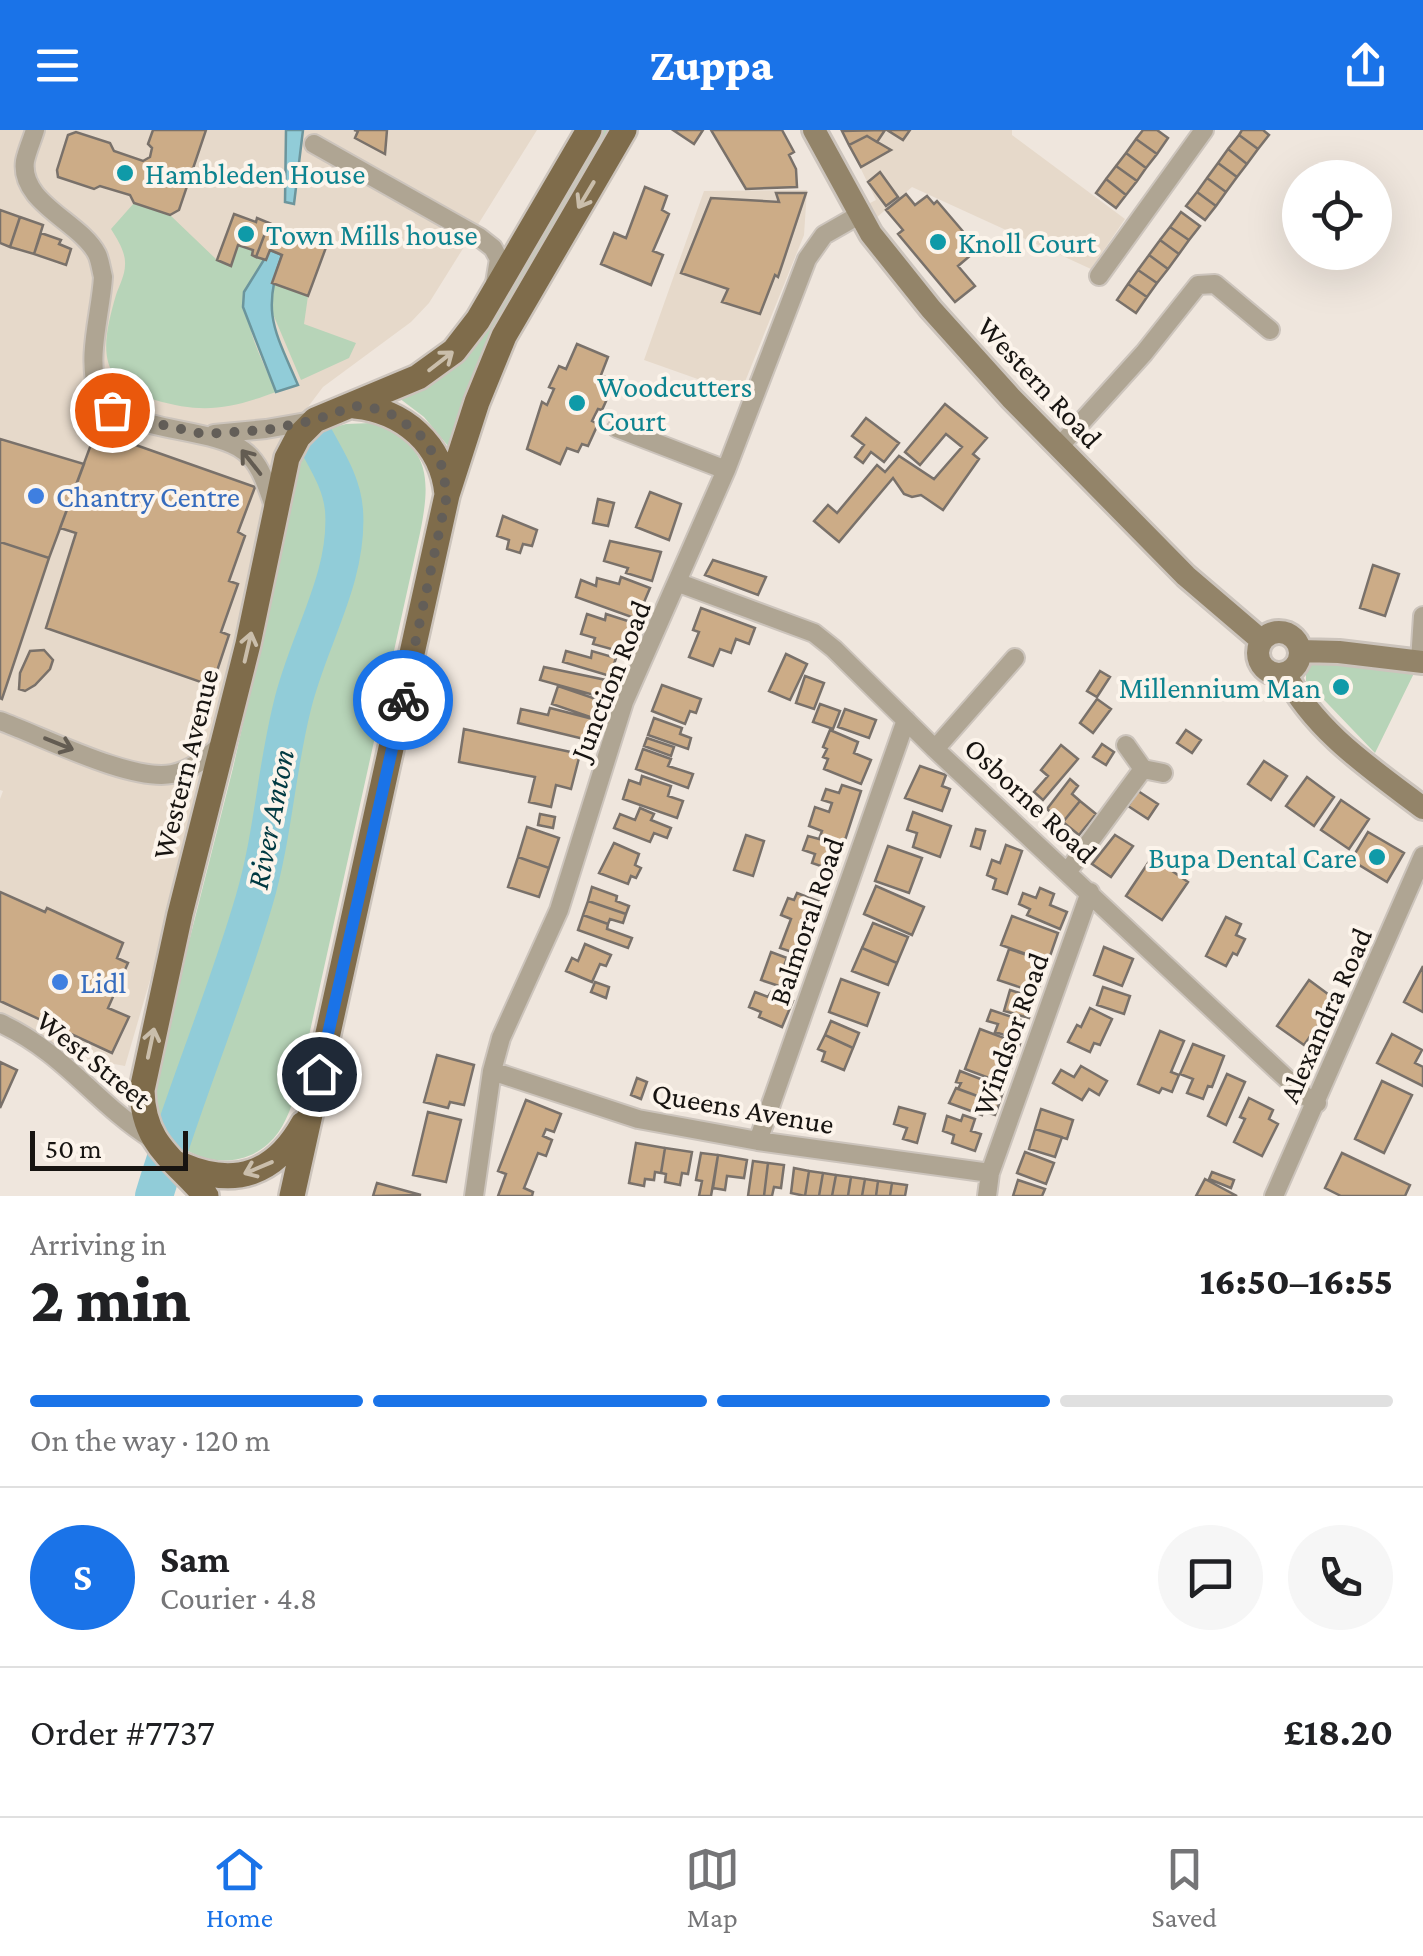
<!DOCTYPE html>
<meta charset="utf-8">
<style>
body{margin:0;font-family:"Crimson Pro",serif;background:#f6f6f6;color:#202124;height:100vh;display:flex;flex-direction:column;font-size:38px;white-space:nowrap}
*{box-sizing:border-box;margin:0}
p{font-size:32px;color:#757577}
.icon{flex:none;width:55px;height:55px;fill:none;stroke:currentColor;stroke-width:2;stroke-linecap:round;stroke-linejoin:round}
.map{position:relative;height:1066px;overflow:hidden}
.sheet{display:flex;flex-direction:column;background:#fff;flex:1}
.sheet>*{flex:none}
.buttons{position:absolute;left:1282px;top:30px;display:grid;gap:20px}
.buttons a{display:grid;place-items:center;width:110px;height:110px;border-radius:50%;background:#fff;box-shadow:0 10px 40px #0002;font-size:50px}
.scale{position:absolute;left:30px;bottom:25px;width:158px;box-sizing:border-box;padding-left:10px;border:5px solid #171411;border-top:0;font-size:28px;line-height:35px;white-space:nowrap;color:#171411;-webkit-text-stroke:8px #fcf4eb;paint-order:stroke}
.pin{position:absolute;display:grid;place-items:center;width:85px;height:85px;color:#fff;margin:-42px;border:5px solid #fff;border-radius:50%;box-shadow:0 2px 10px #0007}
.courier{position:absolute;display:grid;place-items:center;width:100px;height:100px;margin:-50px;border:8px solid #1a73e8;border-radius:50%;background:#fff;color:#222;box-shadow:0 2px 12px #0007}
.overview em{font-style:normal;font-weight:800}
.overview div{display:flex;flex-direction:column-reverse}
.overview{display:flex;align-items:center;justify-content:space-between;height:170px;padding:0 30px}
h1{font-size:65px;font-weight:800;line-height:75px}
.bar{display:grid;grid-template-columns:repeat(4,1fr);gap:15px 10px;align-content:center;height:120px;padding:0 30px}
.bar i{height:12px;border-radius:8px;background:#e0e0e0}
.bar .active{background:#1a73e8}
.bar p{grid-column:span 4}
.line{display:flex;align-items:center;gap:25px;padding:0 30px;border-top:2px solid #e0e0e0}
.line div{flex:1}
.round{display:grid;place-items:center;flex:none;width:105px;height:105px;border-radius:52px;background:#f6f6f6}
header{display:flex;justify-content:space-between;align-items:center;height:130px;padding:0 30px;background:#1a73e8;color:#fff;font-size:45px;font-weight:800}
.tab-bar{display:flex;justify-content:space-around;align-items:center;height:140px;border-top:2px solid #e0e0e0;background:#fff;font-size:28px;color:#757577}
.tab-bar a{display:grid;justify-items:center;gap:5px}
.tab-bar .active{color:#1a73e8}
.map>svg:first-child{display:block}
</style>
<header><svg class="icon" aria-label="menu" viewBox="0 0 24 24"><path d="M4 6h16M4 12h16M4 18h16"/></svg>Zuppa<svg class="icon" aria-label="share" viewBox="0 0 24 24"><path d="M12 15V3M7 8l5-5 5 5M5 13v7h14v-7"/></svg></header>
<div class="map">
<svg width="1423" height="1066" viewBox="0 0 1423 1066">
<rect width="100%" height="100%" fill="#efe6dd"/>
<!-- built -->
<path fill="#e6d9ca" d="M0,0H537L429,173L411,192L323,257L277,318L210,644L125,936L87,929L0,889V669L3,661L0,660Z
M842,0H1012V5L1125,89L1091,139L912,57L876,88L868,74L876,70Z
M807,60L804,105L740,264L644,230L704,61Z"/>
<!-- green -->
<path fill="#b7d4b8" d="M599,0H611L448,316L424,287L399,268L422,257Z
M134,73L170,85L217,130L231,135L238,115L253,120L252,125L266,130C230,177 256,215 276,262C230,279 203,284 155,270C96,254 101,216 116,165C119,156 125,145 125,135C126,123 118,110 111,99Z
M272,153L308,166L304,194L356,213L349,228L301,250L270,177Z
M371,293C431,313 431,349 420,403L297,960C290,980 284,1000 268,1014C227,1050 161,1023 153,972C151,958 157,940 160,926L233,638L279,432L296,333L312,308L331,298L346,294Z
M1306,531L1418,535L1375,623L1306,551Z"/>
<!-- water -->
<path fill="#91ccd8" stroke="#6c959c" stroke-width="2.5" d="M286,0H303L294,74L285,72Z
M270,120L282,125C261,183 275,201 298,255L276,262L243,177L244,162Z"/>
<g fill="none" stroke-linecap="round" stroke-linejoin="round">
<!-- river -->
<path stroke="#91ccd8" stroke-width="38" d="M154,1066C184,966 225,870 254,771C273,707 276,641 292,577C307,511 349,449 344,380C342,354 328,332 316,310"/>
</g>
<!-- building -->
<path fill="#ccac87" stroke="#79716a" stroke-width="2.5" d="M153,0H206L179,80L170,85L134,73L130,65L100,56L94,59L58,47L57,40L68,5L76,2L110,13L114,21L143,31L150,27L152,18L148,14Z
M354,0H387L385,24L355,8L358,1Z
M673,0H703L694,14Z
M711,0H782L794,22L789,25L796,39L797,57L746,59Z
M885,0L877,12L867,6L849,15L842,1Z
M887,0H910L903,10Z
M1143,0H1157L1168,8L1157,24L1136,9Z
M1242,0H1263L1269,5L1258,19L1239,5Z
M1239,5L1258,19L1247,34L1228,19Z
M867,6L891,20L861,37L849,15Z
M1136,9L1157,24L1146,38L1126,23Z
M1228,19L1247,34L1237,47L1218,33Z
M1126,23L1146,38L1137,51L1116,36Z
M1218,33L1237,47L1226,62L1207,48Z
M1116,36L1137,51L1126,65L1106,49Z
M880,42L898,67L886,76L868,52Z
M1207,48L1226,62L1216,76L1197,62Z
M1106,49L1126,65L1116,78L1096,63Z
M645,57L667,66L662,80L669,84L653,121L663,125L651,155L601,134L614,103L626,108Z
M1197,62L1216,76L1205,90L1186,76Z
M776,63H806L778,147L775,145L760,184L722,172L728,159L681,143L711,68L779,72Z
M906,64L915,75L927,66L934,74L937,71L978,119L958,136L975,156L955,172L898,104L903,100L886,80Z
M0,80L20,87L10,117L0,113Z
M1181,82L1200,96L1189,110L1170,97Z
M234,84L256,92L257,88L269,93L256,127L252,125L253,120L238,115L231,136L217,130Z
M20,87L43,95L34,124L10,117Z
M269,93L276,96L275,99L311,112L313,106L328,112L308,166L272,153L282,125L270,120L266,130L256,127Z
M1170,97L1189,110L1179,124L1160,110Z
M41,103L61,110L59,114L71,119L66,135L34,124Z
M1160,110L1179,124L1168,139L1149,125Z
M1149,125L1168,139L1157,153L1138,140Z
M1138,140L1157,153L1147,167L1128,154Z
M1128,154L1147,167L1136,183L1117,170Z
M577,214L608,227L601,245L608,248L605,255L612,258L602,280L598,279L592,291L598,294L588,316L582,314L578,322L567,318L560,334L527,319L542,272L547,275L554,259L549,257L559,236L566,239Z
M945,274L987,308L973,324L979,329L943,380L921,365L912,367L904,364L893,348L839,412L814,391L828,375L837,383L877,335L885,342L899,326L934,349L962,317L946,304L920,335L905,322Z
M866,288L899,313L884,332L871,322L863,333L855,327L864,315L852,306Z
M96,301L255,357L238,402L245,406L229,451L238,454L221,502L229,505L212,556L46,498L76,403L60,398Z
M0,309L84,334L49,428L0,412Z
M650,362L681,374L669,410L636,397Z
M598,369L614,373L608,396L593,393Z
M503,386L537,400L532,416L523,414L520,423L507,419L509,410L497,406Z
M610,411L661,422L652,451L626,443L628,438L604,431Z
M0,412L49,428L2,569L0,568Z
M713,430L766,447L758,465L705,445Z
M1373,435L1399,444L1385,486L1360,478Z
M621,447L650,458L637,489L576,467L581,450L596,456L597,448L619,454Z
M701,478L755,498L749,514L736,509L731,523L720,519L713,536L689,527L699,502L693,500Z
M587,484L605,490L606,484L631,492L622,522L593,514L595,508L581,504Z
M44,520L53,530L50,539L35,555L25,561L19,559L20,543L30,521Z
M566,521L591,528L592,521L616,528L610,546L563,532Z
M786,524L807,534L790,570L769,561Z
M544,537L606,550L601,567L540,550Z
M1100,541L1110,547L1097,567L1087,561Z
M805,546L824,553L814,579L796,573Z
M662,555L701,569L696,583L690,581L685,594L652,581Z
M558,556L599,570L593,588L552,574Z
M1097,569L1111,579L1093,603L1080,593Z
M820,574L840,581L833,599L813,592Z
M550,578L593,589L588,610L518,593L521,579L548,585Z
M845,579L876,590L869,608L838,597Z
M654,588L682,598L680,604L691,608L688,619L648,605Z
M464,599L580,624L571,659L556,655L551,677L529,672L535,647L459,632Z
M830,600L858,612L854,623L871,630L861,654L824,639L828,629L823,627L827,619L823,617Z
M1186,600L1201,610L1192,623L1177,613Z
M647,608L674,617L671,626L644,616Z
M1102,614L1114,622L1106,635L1093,627Z
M1061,615L1078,629L1043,670L1034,662L1048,646L1041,640Z
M643,619L671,629L668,636L693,644L688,658L636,639Z
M1264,631L1287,646L1271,670L1248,654Z
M920,636L946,645L942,656L950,659L942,681L905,668Z
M642,646L671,656L668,666L683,671L677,688L623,669L629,650L640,654Z
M1307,647L1334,667L1314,696L1286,676Z
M1070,649L1078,656L1072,664L1080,671L1063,692L1047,679Z
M842,655L861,661L835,741L812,733L815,724L803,720L808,706L819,709L822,701L809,696L815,677L829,682L832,673L822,670L826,659L839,663Z
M1138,661L1158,674L1148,689L1128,676Z
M1341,670L1369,689L1349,719L1321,700Z
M1080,671L1096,684L1079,705L1063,692Z
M640,678L654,684L651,690L671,698L667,708L654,703L650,712L614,698L620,684L635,690Z
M913,682L951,696L940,727L913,717L917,703L907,700Z
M540,684L555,687L553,698L538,695Z
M527,697L559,708L549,738L518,727Z
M976,699L985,701L980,719L971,716Z
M1368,702L1404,723L1387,752L1351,730Z
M746,705L764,711L753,746L734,740Z
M1115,705L1133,716L1111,747L1092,734Z
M614,713L639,724L635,735L641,738L636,748L631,746L628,754L599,743Z
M1006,715L1022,721L1007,764L993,759L996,749L987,745L992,730L1000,733Z
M888,716L922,728L909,763L875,751Z
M518,727L549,738L539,767L508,757Z
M1152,727L1188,752L1162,790L1126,766Z
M876,756L924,777L912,805L864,784Z
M592,757L617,766L616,771L629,776L626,784L588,771Z
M1040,758L1054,764L1050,775L1067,782L1060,799L1027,785L1030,779L1019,774L1023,763L1036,768Z
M0,762L45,782L47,778L123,813L117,828L128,833L108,878L129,887L112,923L0,871Z
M797,763L823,773L804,826L780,818L791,789L781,785L788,768L794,770Z
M588,771L626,784L623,793L610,789L608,794L583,785Z
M583,785L608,794L607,799L632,808L628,818L578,800Z
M1012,786L1058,803L1048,832L1001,815Z
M1226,787L1241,794L1236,805L1245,809L1237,825L1233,823L1226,836L1206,826Z
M873,793L908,807L897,833L862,818Z
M585,814L611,825L606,836L600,834L592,852L566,841L572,828L578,831Z
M1104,817L1133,829L1122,856L1094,845Z
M862,818L897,833L888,855L852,841Z
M1009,819L1048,832L1037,863L998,850Z
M771,822L787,828L782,841L797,846L791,860L761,850Z
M1423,836V882L1404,872Z
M841,849L879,863L867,896L829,882Z
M1309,850L1336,870L1304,915L1277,896Z
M595,852L609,857L606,868L591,862Z
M1103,857L1130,866L1124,884L1097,875Z
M1010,860L1035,868L1029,888L1004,881Z
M755,862L768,867L771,862L793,871L782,897L759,887L761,882L749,877Z
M1090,878L1112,889L1100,915L1094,913L1090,922L1068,912L1077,895L1081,897Z
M991,880L1027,892L1020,910L995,902L998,894L987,891Z
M831,891L859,903L853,918L825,905Z
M980,899L1020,914L1005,954L965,939Z
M1160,901L1184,911L1171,942L1179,945L1172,962L1162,958L1159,963L1138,954Z
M1392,904L1422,920L1415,933L1423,937V956L1377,933Z
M825,905L853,918L844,940L822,931L825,922L818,919Z
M1193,914L1224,926L1212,957L1208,956L1203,969L1187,963L1193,949L1180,944Z
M437,925L474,935L464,975L450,972L448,978L424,972Z
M0,932L17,940L0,978Z
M1081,936L1107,951L1099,965L1089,959L1082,970L1053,953L1061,940L1074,947Z
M960,941L991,953L990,957L1003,962L999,974L958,959L961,953L956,952Z
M1227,944L1245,952L1226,995L1208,986Z
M637,948L647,952L641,969L631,965Z
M1382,951L1412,965L1384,1023L1355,1009Z
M956,958L999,974L995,985L983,981L982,985L949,973Z
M1249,968L1273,980L1269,989L1278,994L1262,1026L1234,1012L1245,989L1240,987Z
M526,970L561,984L554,1002L546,999L543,1006L552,1010L546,1026L538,1023L524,1058L533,1062L532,1066H498L506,1044L498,1041Z
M899,977L925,984L917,1013L903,1009L907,998L894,994Z
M1041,979L1073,990L1067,1009L1035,999Z
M428,982L461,990L446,1052L413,1045Z
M963,985L975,989L971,1001L981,1004L975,1021L952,1013L954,1005L943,1001L947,986L961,991Z
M1035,999L1062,1007L1055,1027L1029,1019Z
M636,1013L665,1018L661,1043L655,1042L654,1050L645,1049L644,1056L629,1053Z
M665,1018L692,1022L688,1044L682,1043L680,1055L665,1052L666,1044L661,1043Z
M1025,1022L1054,1033L1046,1054L1017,1043Z
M701,1023L718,1025L711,1066H699L702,1051L696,1050Z
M1342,1023L1410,1055L1405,1066H1341L1325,1058Z
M718,1025L747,1030L744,1048L727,1046L725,1060L713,1058Z
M753,1031L768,1033L764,1066H748Z
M768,1033L784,1035L781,1058L774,1057L772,1066H764Z
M794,1038L809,1041L805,1066L791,1063Z
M809,1041L823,1043L819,1066H805Z
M1212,1042L1234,1050L1231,1058L1209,1049Z
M823,1043L836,1045L832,1066H819Z
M836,1045L851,1047L848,1066H832Z
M851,1047L865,1049L862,1066H848Z
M865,1049L878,1051L876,1066H862Z
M1205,1049L1237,1066H1196Z
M1018,1050L1045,1059L1042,1066H1013Z
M878,1051L892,1053L890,1066H876Z
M377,1053L421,1065L373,1066Z
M892,1053L907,1055L905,1066H890Z"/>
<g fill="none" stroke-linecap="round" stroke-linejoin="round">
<defs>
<path id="street" d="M35,0C32,10 27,21 25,31C19,73 81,92 97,124C100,130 101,139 103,147C101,183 86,227 98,262C113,303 210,295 244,321C262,334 268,361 276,381
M314,14L479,107L493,118L499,129L495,153
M1099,146L1204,0
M617,298L726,340
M214,304L266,299L312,291
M1059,317L1144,223L1198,155L1215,154L1270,200
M679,453L814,503L834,519L935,619L1305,966L1317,973
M1420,531L1423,486
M0,591C42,606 130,652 172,644C193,640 209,625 225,612
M1126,615L1143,639L1163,643
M935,619L1015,528
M1068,741L1143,639
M0,893C65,923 94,972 152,1009
M492,941L638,989L758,1011L990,1043
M758,1011L906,590
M474,1066L492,941L501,908L559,780L624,572L726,340L807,129L824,105L859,85
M987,1066L990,1043L1090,762
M1274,1066L1423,726"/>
<path id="secondary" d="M814,0L871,104L931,179L1011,268L1186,446L1262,511
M1258 523a21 21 0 1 1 42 0a21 21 0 1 1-42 0Z
M1300,521L1339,522L1423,532
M1285,543C1314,601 1373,640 1423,678"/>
<path id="primary" d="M355,276C404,281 442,314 447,364
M182,1035C235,1058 275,1044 303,994
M206,1066C173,1028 143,1014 142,960L180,784L248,514L287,328L298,307L315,290L418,247L454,221L478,190L589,0
M292,1066L447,365L477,272L504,206L624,0"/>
</defs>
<!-- street casing -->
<use href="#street" stroke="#ccc4bc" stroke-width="22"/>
<!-- secondary casing -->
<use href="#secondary" stroke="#ccc4bc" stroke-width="28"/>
<!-- primary casing -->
<use href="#primary" stroke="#ccc4bc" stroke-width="30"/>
<!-- street -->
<use href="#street" stroke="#afa593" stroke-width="18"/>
<!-- secondary -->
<use href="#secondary" stroke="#938469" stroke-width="22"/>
<!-- primary -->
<use href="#primary" stroke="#7f6c4b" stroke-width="25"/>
</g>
<!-- one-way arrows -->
<defs><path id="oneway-shaft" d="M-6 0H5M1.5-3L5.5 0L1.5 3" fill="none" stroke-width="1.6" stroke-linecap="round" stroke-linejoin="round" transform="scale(2.5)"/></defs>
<g stroke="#cabeab">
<use href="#oneway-shaft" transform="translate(586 65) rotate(121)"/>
<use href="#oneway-shaft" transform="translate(441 231) rotate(-38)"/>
<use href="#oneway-shaft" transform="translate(248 517) rotate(-77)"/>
<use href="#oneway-shaft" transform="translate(151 913) rotate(-78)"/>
<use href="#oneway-shaft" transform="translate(258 1038) rotate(157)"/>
</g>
<g stroke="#635c52">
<use href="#oneway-shaft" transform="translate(251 332) rotate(-128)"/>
<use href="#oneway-shaft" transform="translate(59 614) rotate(22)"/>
</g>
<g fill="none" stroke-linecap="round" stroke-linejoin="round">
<!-- done -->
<path stroke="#635e58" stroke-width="10" stroke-dasharray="0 18" d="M112,280L123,286L203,304L266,300L315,290L355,276L370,277L396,286L421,306L442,336L447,365L403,570"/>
<!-- route -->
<path stroke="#1a73e8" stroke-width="12" d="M319,944L403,570"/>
</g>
<!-- markers -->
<g fill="#0f9aa8" stroke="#fcf4eb" stroke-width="4">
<circle cx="125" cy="43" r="10"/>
<circle cx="246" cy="104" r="10"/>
<circle cx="938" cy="112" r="10"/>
<circle cx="577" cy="273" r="10"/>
<circle cx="1341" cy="557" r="10"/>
<circle cx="1377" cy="727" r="10"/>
</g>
<g fill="#3f7fe0" stroke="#fcf4eb" stroke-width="4">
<circle cx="36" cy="366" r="10"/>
<circle cx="60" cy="852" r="10"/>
</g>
<g text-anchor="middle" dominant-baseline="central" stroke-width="8" stroke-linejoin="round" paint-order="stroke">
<!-- culture labels -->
<g font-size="30" fill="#0d838f" stroke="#fcf4eb" text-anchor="start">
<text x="145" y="43">Hambleden House</text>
<text x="266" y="104">Town Mills house</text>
<text x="958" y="112">Knoll Court</text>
<text x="597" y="256">Woodcutters<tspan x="597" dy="34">Court</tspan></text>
<text x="1321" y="557" text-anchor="end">Millennium Man</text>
<text x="1357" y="727" text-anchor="end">Bupa Dental Care</text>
</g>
<!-- street labels -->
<g font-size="30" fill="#171411" stroke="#fcf4eb">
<text transform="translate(1040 252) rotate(47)">Western Road</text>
<text transform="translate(610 550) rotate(-68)">Junction Road</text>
<text transform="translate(185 634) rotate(-76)">Western Avenue</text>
<text transform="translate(1031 670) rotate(43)">Osborne Road</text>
<text transform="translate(806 791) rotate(-71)">Balmoral Road</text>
<text transform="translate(1325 885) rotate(-66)">Alexandra Road</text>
<text transform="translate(1010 904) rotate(-70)">Windsor Road</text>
<text transform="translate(94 929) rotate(39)">West Street</text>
<text transform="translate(743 978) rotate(10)">Queens Avenue</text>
</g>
<!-- shop labels -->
<g font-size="30" fill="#366cbe" stroke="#fcf4eb" text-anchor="start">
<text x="56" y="366">Chantry Centre</text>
<text x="80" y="852">Lidl</text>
</g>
<!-- water labels -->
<g font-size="32" font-style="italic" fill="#003941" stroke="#fcf4eb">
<text transform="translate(270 689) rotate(-79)">River Anton</text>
</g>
</g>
</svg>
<div class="buttons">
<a><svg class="icon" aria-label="locate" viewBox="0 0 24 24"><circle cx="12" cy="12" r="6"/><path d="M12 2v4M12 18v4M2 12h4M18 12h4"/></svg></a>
</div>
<div class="scale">50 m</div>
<div class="pin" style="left:112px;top:280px;background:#ea580c"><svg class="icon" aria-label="bag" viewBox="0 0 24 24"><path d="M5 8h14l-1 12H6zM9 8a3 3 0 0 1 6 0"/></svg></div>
<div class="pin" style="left:319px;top:944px;background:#1f2937"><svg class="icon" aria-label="home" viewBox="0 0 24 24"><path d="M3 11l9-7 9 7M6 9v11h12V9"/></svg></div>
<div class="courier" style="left:403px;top:570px"><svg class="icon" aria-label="bike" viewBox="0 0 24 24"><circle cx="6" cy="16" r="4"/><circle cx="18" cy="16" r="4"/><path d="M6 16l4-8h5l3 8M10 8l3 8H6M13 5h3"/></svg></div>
</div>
<section class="sheet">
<div class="overview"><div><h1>2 min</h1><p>Arriving in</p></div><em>16:50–16:55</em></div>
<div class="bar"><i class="active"></i><i class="active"></i><i class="active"></i><i></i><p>On the way · 120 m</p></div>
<div class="line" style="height:180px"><b class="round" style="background:#1a73e8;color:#fff">S</b><div><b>Sam</b><p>Courier · 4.8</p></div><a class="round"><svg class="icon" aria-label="chat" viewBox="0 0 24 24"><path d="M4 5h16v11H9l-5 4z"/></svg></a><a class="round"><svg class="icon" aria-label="phone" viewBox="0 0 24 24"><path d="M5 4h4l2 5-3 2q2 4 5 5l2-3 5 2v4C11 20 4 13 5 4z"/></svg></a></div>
<div class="line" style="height:130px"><div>Order #7737</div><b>£18.20</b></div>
</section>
<nav class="tab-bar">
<a class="active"><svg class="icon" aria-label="home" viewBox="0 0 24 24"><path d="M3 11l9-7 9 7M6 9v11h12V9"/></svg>Home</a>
<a><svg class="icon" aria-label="map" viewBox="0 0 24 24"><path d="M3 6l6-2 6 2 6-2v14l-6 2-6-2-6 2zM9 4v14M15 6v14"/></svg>Map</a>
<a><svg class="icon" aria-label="saved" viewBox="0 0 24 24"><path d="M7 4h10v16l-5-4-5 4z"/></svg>Saved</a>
</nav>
